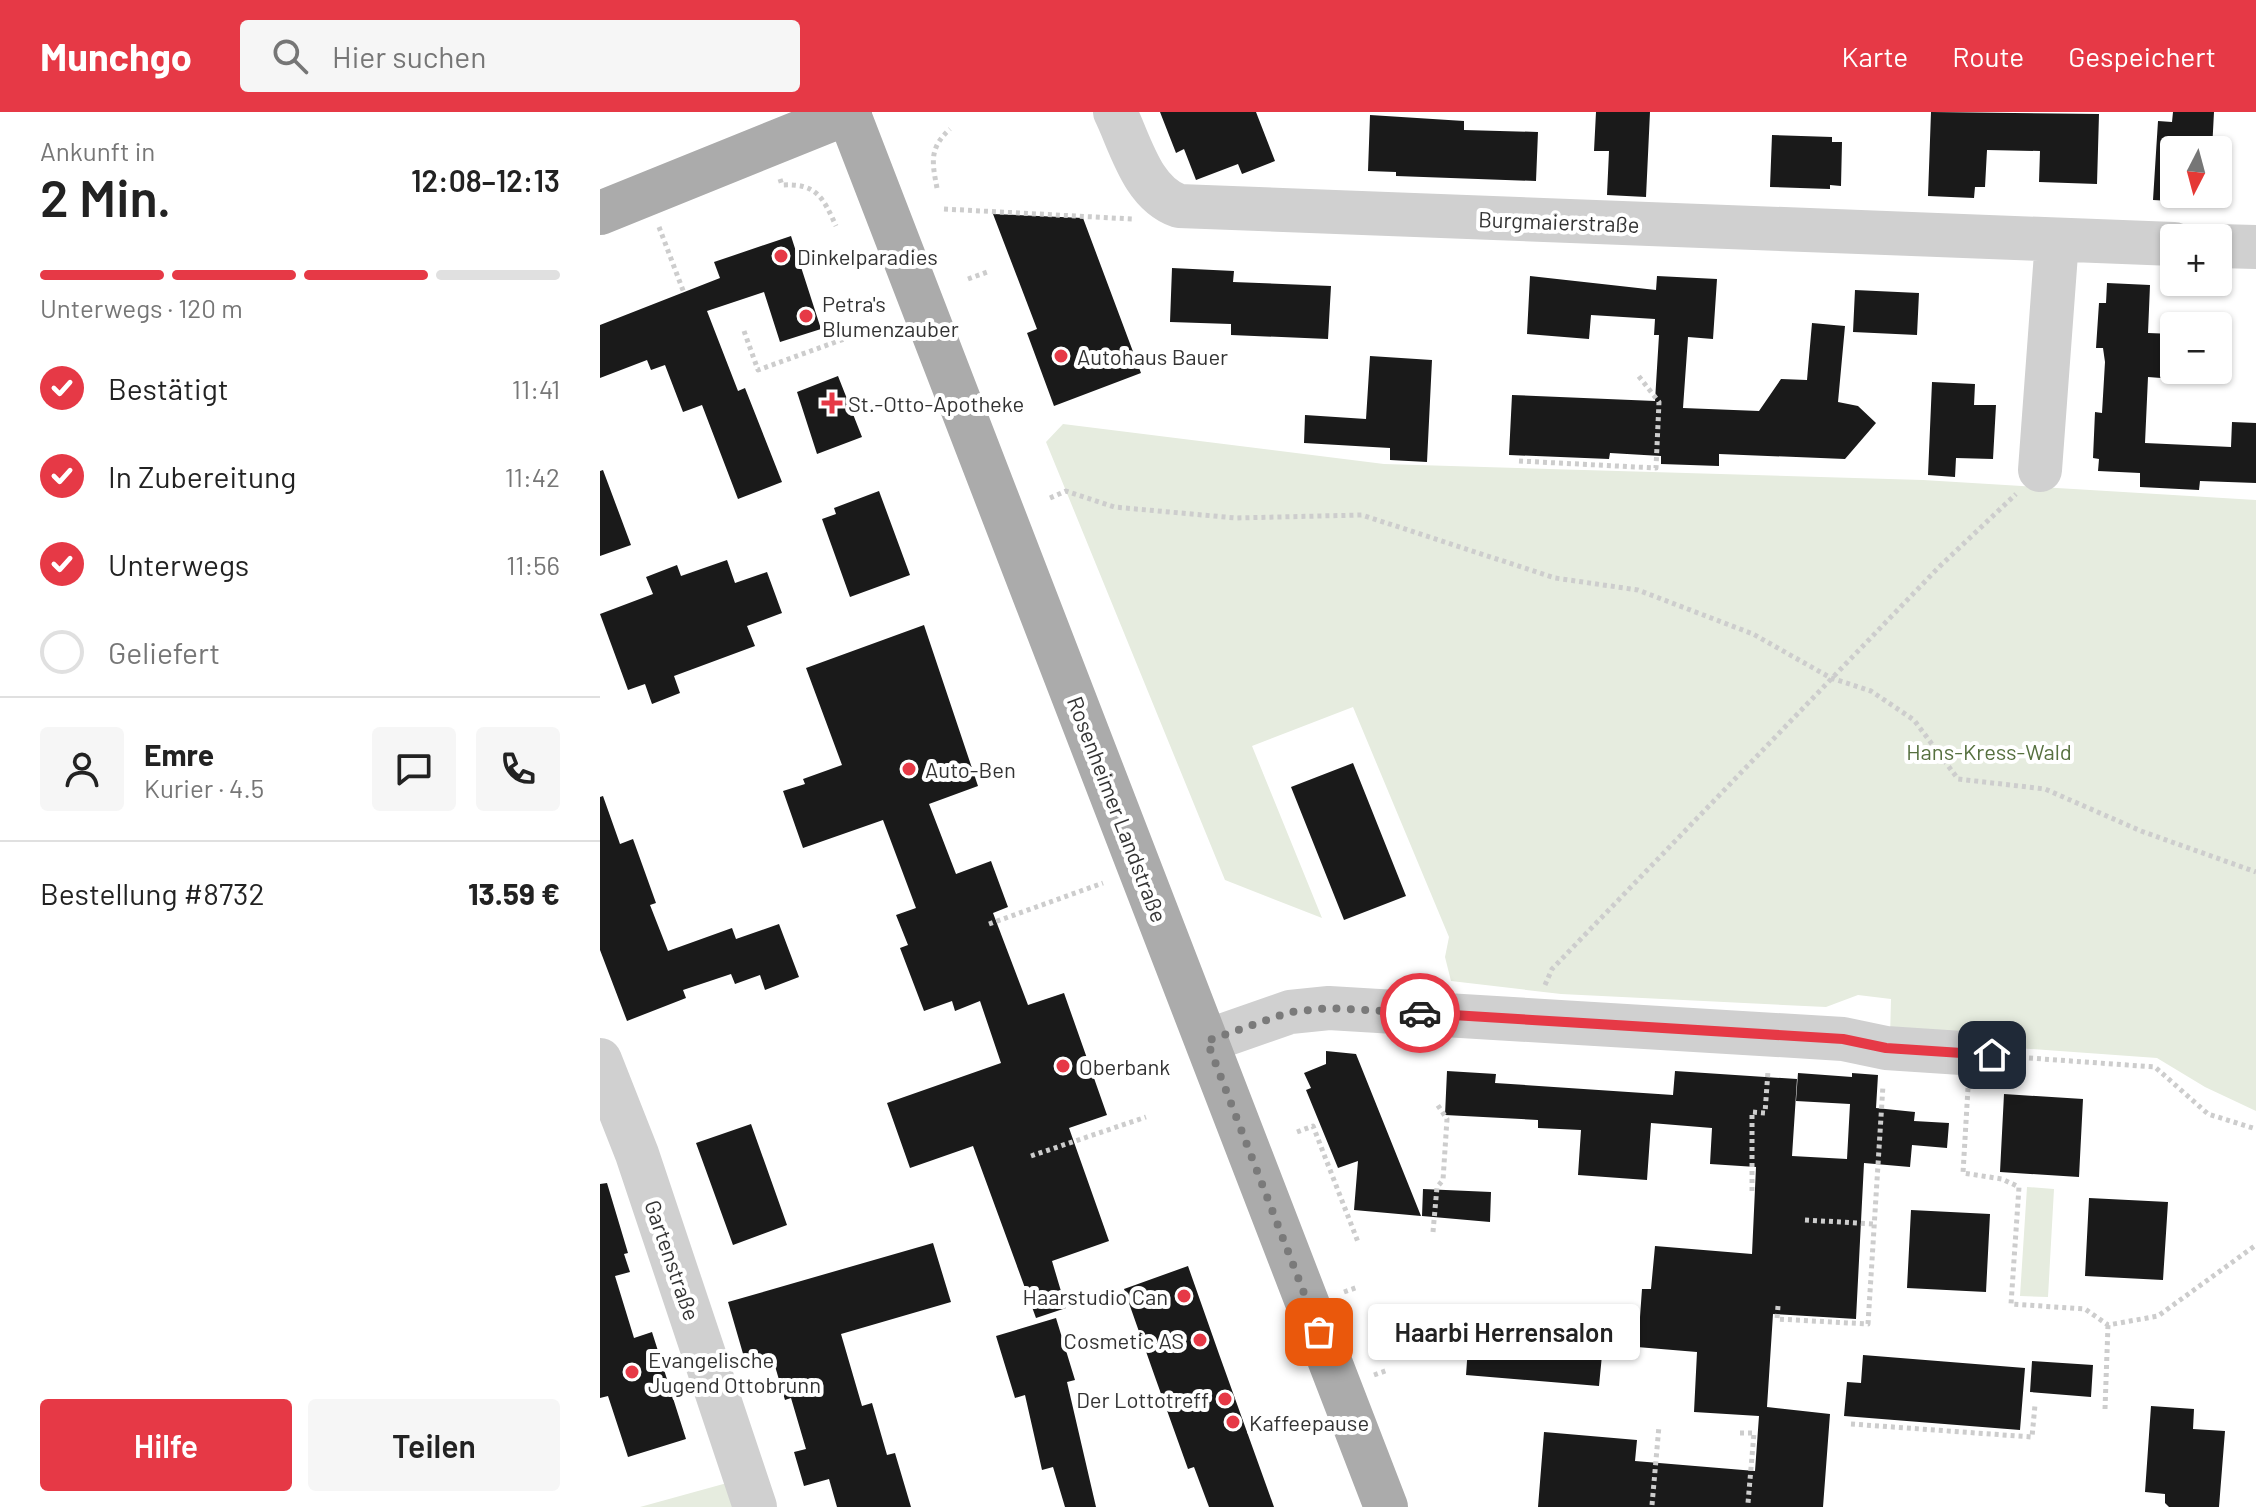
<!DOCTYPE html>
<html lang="de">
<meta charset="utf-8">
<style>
body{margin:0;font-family:Barlow,sans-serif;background:#f6f6f6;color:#222;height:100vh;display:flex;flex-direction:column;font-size:30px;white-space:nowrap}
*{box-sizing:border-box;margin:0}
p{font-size:26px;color:#767676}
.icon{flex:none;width:44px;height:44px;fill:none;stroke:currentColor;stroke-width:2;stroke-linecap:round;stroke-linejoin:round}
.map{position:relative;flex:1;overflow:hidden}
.side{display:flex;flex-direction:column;background:#fff;width:600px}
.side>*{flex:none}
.needle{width:52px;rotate:186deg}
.tools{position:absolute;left:1560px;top:24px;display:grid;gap:16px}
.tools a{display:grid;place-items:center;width:72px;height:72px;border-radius:8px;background:#fff;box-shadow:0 2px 6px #0004;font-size:40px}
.pin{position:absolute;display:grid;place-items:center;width:68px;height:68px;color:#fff;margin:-34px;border-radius:16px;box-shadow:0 4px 12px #0006}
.courier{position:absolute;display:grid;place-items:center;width:80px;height:80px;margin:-40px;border:6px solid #e63946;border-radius:50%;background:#fff;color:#222;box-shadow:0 2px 10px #0007}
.bubble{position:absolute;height:56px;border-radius:8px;background:#fff;box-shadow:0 2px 6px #0004;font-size:26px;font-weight:600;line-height:56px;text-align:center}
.overview em{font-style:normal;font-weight:600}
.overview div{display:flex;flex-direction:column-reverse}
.overview{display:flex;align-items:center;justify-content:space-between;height:136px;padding:0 40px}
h1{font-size:52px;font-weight:600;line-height:60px}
.bar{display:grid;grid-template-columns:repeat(4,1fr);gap:12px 8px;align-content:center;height:96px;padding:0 40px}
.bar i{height:10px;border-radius:6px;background:#e0e0e0}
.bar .current{background:#e63946}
.bar p{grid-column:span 4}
.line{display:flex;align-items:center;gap:20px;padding:0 40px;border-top:2px solid #e0e0e0}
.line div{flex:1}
.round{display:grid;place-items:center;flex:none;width:84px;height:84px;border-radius:8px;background:#f6f6f6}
ol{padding:0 40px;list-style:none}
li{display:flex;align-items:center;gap:24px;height:88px}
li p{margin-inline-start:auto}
li .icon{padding:8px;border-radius:50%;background:#e63946;color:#fff;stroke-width:4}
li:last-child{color:#767676}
li i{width:44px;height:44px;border:4px solid #e0e0e0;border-radius:50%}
.button{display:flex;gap:16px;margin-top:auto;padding:16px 40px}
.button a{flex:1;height:92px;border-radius:8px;background:#e63946;color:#fff;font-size:32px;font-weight:600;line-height:92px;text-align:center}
.button a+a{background:#f6f6f6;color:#222}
header{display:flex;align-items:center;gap:48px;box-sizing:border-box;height:112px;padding:0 40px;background:#e63946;color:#fff}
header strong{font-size:38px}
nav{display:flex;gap:44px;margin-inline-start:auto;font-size:28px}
.search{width:560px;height:72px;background:#f6f6f6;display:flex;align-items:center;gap:20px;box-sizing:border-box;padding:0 28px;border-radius:8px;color:#767676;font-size:30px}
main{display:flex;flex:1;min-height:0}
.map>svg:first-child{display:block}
</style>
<header>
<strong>Munchgo</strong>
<div class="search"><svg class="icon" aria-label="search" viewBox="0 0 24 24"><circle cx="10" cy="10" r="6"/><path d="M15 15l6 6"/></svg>Hier suchen</div>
<nav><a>Karte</a><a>Route</a><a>Gespeichert</a></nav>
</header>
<main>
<section class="side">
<div class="overview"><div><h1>2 Min.</h1><p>Ankunft in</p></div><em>12:08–12:13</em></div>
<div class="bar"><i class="current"></i><i class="current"></i><i class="current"></i><i></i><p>Unterwegs · 120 m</p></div>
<ol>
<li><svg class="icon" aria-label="check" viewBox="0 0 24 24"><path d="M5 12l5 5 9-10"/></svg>Bestätigt<p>11:41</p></li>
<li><svg class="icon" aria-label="check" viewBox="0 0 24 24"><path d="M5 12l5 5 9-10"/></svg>In Zubereitung<p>11:42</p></li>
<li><svg class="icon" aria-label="check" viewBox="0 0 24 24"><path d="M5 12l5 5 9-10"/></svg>Unterwegs<p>11:56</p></li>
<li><i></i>Geliefert</li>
</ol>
<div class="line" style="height:144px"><a class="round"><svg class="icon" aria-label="person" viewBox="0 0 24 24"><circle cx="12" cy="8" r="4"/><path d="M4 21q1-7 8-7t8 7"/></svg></a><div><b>Emre</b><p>Kurier · 4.5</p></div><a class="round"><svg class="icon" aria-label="chat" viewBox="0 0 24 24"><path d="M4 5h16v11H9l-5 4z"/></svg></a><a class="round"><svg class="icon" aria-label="phone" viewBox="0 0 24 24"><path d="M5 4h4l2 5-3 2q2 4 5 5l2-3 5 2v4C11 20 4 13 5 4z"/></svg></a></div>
<div class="line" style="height:104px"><div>Bestellung #8732</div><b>13.59 €</b></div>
<div class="button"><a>Hilfe</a><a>Teilen</a></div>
</section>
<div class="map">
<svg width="1656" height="1395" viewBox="0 0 1656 1395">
<rect width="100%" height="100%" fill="#fff"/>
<!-- green -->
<path fill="#e6ecdf" d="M463,312L784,352L1323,368L1656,388V999L1605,975L1557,946L1290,927L1291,887L1258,883L1226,895L961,882L851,869L845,845L849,825L753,595L652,634L722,806L625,768L446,330Z
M1427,1075L1454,1077L1448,1185L1420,1184Z
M127,1371L134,1395H40Z"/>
<!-- building -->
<path fill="#1a1a1a" d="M560,0H656L675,49L642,62L638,52L596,68L584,37L576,41Z
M996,0H1050L1046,85L1007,83L1009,39H994Z
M1331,0L1499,2L1497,72L1439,70L1440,39L1387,38L1385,75H1375L1374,86L1328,84Z
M1573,0H1614L1612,38H1574V82H1618V49L1630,50L1628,92L1553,88L1558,9L1572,10Z
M770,3L864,9V18L938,20L936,69L796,64V60L768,59Z
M1172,23L1232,25V30H1242L1241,74L1230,73V77L1170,75Z
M393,102L483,106L541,261L454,294L427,221L437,217Z
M191,124L221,217L180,230L164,180L107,199L138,279L145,276L182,370L138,387L102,293L83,300L65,253L51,258L47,248L0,266V213L120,166L114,150Z
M572,156L634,159L633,170L731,174L728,227L631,223V212L570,210Z
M930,164L1056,178L1057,164L1117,167L1113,227L1088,225L1083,296L1159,299L1181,267L1207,268L1212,211L1245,214L1238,290L1258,294L1276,311L1245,347L1119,342V354L1061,352V344L1010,341L1009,347L909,343L912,283L1055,289L1059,223H1054L1055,207L991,203L989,227L927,222Z
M1507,171L1550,173L1548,221L1574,222V267L1548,265L1545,331L1631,335L1632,310L1656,311V371L1600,369L1599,378L1540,375V361L1498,359L1499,347L1493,346L1495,300L1502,301L1505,250L1503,236H1496L1499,191H1506Z
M1255,178L1319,181L1317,223L1253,220Z
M770,244L832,248L827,350L790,348V336L704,331L705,303L766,307Z
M238,264L262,325L217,342L197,280Z
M1332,270L1375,272L1374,293H1396L1393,347L1356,346L1355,365L1328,363Z
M3,358L31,433L0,444V359Z
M279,379L310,463L250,485L222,407L236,402L234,396Z
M127,448L135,471L167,460L182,501L147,514L155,534L74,564L80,581L52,592L45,572L28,578L0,502L53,482L46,465L77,453L81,464Z
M324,513L378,674L329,692L356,762L391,749L408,795L393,801L428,893L464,881L507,1003L469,1016L509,1129L452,1149L466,1196L436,1206L373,1034L310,1056L287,991L401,951L380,889L355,899L352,889L324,899L300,836L308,833L296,803L316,796L283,708L203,736L183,679L205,672L203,667L242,653L206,556Z
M753,651L806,784L744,808L691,675Z
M3,684L20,732L33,727L56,791L50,793L68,839L132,816L136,827L179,812L199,865L165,878L160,863L135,872L131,862L83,878L86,886L27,909L0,838V685Z
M726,939L756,942L821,1104L754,1098L758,1049L738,1056L706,978L711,976L704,961L726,952Z
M847,959L896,962L895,971L1073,983L1075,959L1197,967L1192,1044L1247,1047L1250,992L1196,989L1198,961L1252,965V961L1278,963L1276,996L1315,1000L1314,1009L1349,1011L1347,1036L1312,1033L1310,1055L1264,1051L1256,1207L1173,1202L1167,1295L1230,1302L1223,1395H938L944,1320L1037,1328L1035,1349L1155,1359L1159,1304L1094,1300L1097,1240L1037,1235L1036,1245L1002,1243L999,1274L866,1263L870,1207L977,1215L978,1200L1040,1205L1042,1177H1051L1055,1134L1152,1142L1156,1055L1110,1052L1112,1016L1051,1011L1047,1068L978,1063L981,1018L938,1016V1008L845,1003Z
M1404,982L1483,987L1479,1065L1400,1060Z
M151,1012L187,1113L133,1133L96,1031Z
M7,1071L28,1141L24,1142L30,1160L15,1164L34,1226L52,1220L86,1327L28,1345L8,1284L0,1286V1072Z
M823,1077L891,1080L890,1110L822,1104Z
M1489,1086L1568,1090L1563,1168L1485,1164Z
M1311,1098L1390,1102L1386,1180L1307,1176Z
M333,1131L351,1190L241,1222L262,1294L272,1291L287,1343L295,1341L311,1395H237L229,1367L204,1374L194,1340L206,1337L191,1286L185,1288L172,1244L146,1252L128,1190Z
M588,1154L619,1242L674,1395H609L594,1355L588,1357L555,1265L524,1177Z
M456,1206L475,1268L467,1270L496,1395H465L453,1355L442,1358L425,1283L415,1286L396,1224Z
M1263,1243L1425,1256L1420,1318L1244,1304L1247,1270L1261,1271Z
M1432,1249L1493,1253L1491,1285L1430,1280Z
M1551,1294L1594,1297L1593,1317L1625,1319L1619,1395H1569L1565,1391V1382L1545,1380Z"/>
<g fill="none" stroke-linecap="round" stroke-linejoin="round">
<!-- path -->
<path stroke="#cdcdcd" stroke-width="5" stroke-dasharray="4 4" stroke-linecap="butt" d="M180,67L182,73C216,71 223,85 236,114
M337,76C332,50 329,36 350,17
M344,97L532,107
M59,115L84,181
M368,167L390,159
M144,219L158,258L280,214
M919,349L1056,356L1059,290L1037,262
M450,386L466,379L514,395L636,406L762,403L955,466L1038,478L1153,522L1231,566L1271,579L1314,608L1358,667L1445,677L1541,719L1656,760
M389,812L503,771
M945,873L952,857L1338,456L1416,382
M1429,946L1555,955L1608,1002L1656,1017
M1368,976L1363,1061L1402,1067L1419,1075L1411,1192L1485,1197L1508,1213L1558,1204L1656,1133
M697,1020L713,1014L758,1130
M431,1044L546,1005
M1152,1079V1000L1165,1001L1168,959
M1205,1108L1275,1112
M833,1120L837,1075L843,1068L847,1007L837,992
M744,1180L758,1175
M1178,1194L1177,1207L1268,1212L1283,973
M775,1222L801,1213
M774,1263L788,1258
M1505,1297L1508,1213
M1251,1312L1432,1325L1435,1293
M1140,1321H1154L1148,1391
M1052,1393L1059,1314"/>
<!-- minor -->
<path stroke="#d0d0d0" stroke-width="44" d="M515,0C531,33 542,81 579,94L1574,132
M1618,134L1656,135
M1440,358L1457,128
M607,929L690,900L729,896L1243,927L1286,936L1392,943
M0,948L37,1042L155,1395"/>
<!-- major -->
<path stroke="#ababab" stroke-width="44" d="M248,0L786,1395
M0,101L250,0"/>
</g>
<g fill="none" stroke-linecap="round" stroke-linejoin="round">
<!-- done -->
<path stroke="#7a7a7a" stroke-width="8" stroke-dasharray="0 14.4" d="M719,1220L607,929L690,900L729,896L820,901"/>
<!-- route -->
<path stroke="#e63946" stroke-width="10" d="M820,901L1243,927L1286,936L1392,943"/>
</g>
<!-- markers -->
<g fill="#e63946" stroke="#fff" stroke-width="3">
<circle cx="181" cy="144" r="8"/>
<circle cx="206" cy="204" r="8"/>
<circle cx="461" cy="244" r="8"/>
<path d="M228 279h8v8h8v8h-8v8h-8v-8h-8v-8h8z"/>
<circle cx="309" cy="657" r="8"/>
<circle cx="463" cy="954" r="8"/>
<circle cx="584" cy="1184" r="8"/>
<circle cx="600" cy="1228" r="8"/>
<circle cx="32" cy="1260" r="8"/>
<circle cx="625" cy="1287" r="8"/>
<circle cx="633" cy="1310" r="8"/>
</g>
<g text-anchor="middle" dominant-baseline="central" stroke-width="8" stroke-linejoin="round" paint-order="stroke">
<!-- street labels -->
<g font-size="22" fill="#333" stroke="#fff">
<text transform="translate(959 109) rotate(2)">Burgmaierstraße</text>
<text transform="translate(518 697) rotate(69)">Rosenheimer Landstraße</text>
<text transform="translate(73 1148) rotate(71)">Gartenstraße</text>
</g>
<!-- poi labels -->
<g font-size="22" fill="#333" stroke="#fff" text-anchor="start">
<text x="197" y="144">Dinkelparadies</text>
<text x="222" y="191">Petra's<tspan x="222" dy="25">Blumenzauber</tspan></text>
<text x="477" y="244">Autohaus Bauer</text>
<text x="248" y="291">St.-Otto-Apotheke</text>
<text x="325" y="657">Auto-Ben</text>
<text x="479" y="954">Oberbank</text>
<text x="568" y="1184" text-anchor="end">Haarstudio Can</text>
<text x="584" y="1228" text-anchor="end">Cosmetic AS</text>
<text x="48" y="1247">Evangelische<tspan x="48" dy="25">Jugend Ottobrunn</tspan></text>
<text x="609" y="1287" text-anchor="end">Der Lottotreff</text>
<text x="649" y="1310">Kaffeepause</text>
</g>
<!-- park labels -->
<g font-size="22" fill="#56703f" stroke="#fff">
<text x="1389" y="639">Hans-Kress-Wald</text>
</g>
</g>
</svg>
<div class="tools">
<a><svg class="needle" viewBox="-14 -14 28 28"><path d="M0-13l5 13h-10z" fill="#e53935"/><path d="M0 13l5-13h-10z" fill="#767676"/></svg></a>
<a>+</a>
<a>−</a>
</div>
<div class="pin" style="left:719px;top:1220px;background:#ea580c"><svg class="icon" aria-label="bag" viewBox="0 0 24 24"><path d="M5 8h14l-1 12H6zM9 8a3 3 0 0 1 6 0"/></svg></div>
<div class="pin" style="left:1392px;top:943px;background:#1f2937"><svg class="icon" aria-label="home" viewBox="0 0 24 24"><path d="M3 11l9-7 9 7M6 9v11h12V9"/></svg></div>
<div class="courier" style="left:820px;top:901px"><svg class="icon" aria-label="car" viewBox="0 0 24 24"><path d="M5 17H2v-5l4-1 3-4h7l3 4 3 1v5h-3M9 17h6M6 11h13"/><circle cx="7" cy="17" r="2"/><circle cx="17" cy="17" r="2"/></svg></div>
<div class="bubble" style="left:768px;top:1192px;width:272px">Haarbi Herrensalon</div>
</div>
</main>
